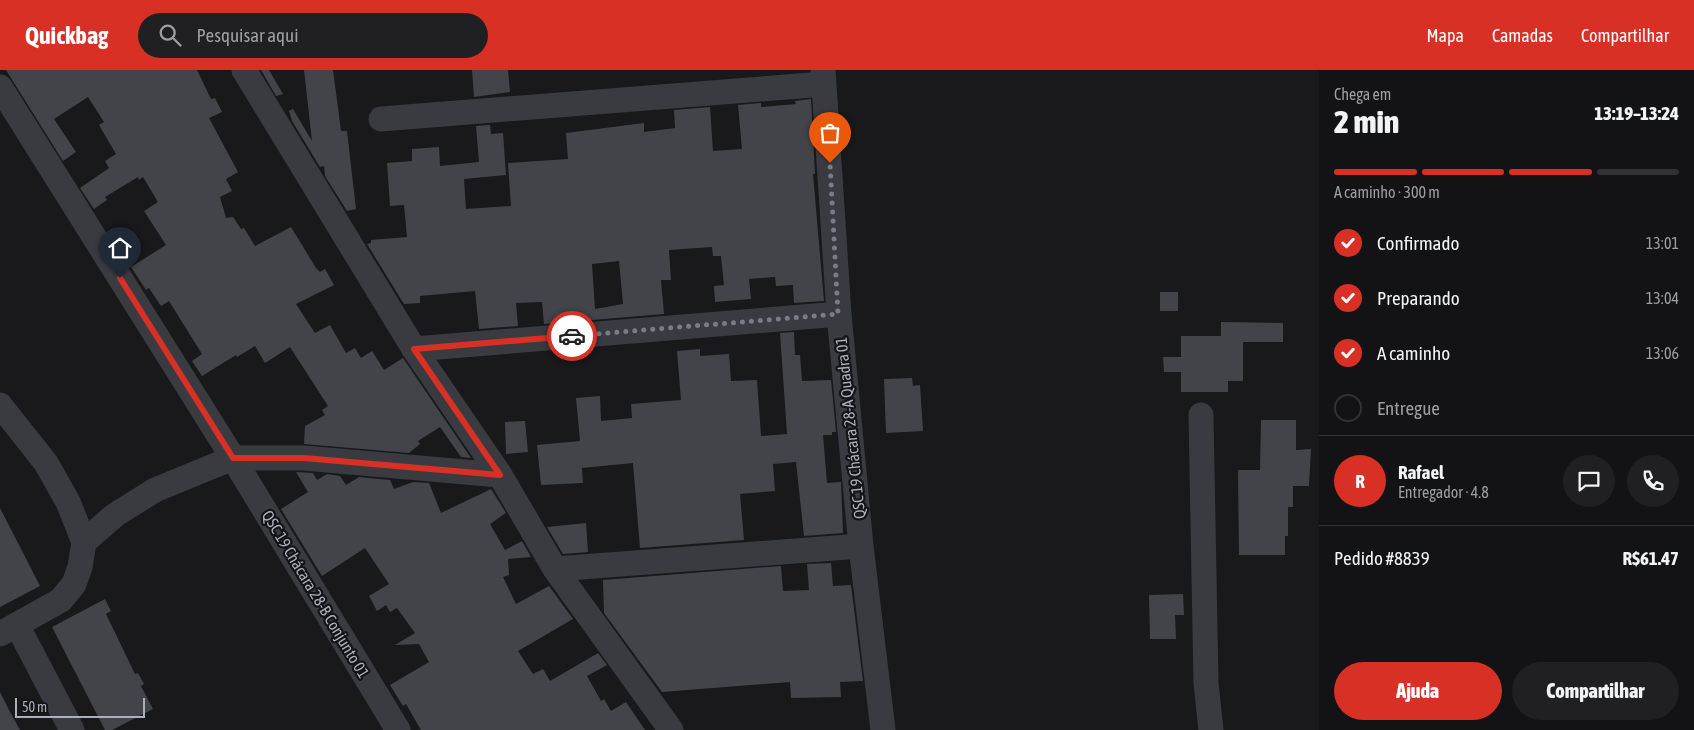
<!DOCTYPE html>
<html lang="pt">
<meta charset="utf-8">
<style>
body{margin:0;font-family:"Asap Condensed",sans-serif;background:#202022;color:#f1f3f6;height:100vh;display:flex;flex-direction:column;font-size:19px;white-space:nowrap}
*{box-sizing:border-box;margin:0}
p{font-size:16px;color:#9d9ea0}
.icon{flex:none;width:28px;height:28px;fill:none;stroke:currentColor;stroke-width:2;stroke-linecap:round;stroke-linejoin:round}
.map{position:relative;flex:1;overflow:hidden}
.drawer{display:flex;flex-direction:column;background:#131315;width:375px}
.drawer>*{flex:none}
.scale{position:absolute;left:15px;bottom:12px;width:130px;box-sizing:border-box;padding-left:5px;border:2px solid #abb1bc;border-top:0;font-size:14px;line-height:18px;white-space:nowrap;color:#abb1bc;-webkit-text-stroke:4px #141417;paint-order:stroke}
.pin{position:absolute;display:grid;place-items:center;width:42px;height:42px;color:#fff;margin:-51px -21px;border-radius:50% 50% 50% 0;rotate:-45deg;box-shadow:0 0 5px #0007}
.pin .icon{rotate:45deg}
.courier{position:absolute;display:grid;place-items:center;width:50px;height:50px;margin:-25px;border:4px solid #d93025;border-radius:50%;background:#fff;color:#222;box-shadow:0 1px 6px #0007}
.headline em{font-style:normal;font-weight:800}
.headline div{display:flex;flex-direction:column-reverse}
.headline{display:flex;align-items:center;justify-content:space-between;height:85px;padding:0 15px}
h1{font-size:32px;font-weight:800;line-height:38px}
.bar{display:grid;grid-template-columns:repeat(4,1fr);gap:8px 5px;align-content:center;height:60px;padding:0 15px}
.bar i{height:6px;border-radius:4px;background:#323234}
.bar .on{background:#d93025}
.bar p{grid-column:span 4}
.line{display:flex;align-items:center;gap:12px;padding:0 15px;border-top:1px solid #323234}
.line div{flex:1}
.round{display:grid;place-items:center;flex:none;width:52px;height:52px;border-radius:26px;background:#202022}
ol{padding:0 15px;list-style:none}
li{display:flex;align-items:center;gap:15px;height:55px}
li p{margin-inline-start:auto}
li .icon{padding:5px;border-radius:50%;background:#d93025;color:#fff;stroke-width:4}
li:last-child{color:#9d9ea0}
li i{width:28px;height:28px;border:2px solid #323234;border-radius:50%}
.button{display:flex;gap:10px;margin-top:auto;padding:10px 15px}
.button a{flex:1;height:58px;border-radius:30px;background:#d93025;color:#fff;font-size:20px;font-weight:800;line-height:58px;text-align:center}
.button a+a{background:#202022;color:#f1f3f6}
header{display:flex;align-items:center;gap:30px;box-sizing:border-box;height:70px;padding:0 25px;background:#d93025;color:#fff}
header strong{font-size:24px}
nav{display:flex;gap:28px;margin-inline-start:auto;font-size:18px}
.search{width:350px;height:45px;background:#202022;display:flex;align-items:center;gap:12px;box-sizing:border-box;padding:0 18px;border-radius:28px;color:#9d9ea0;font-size:19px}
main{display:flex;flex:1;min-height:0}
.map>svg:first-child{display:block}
</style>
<header>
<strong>Quickbag</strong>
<div class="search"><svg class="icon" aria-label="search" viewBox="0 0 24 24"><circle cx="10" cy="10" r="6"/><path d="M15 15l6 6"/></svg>Pesquisar aqui</div>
<nav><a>Mapa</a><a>Camadas</a><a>Compartilhar</a></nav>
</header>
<main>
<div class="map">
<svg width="1319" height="660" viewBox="0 0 1319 660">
<rect width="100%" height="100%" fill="#19191c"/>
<!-- building -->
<path fill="#434449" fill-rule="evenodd" d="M6,0H197L211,29L215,28L222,42L209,48L238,102L226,109L232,121L220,127L226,148L233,147L241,159L244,158L255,176L291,157L316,198L320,202L325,199L334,215L296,234L315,263L330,255L346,283L355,278L361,288L372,281L384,300L403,288L471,388L461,387L440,357L418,371L420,374L409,383L304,374L305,356L325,345L322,340L328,336L290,277L265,293L255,276L237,287L236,285L202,306L192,291L202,284L169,231L161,236L149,218L146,220L131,197L166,175L144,141L158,132L143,107L139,110L138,107L105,127L107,130L94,139L80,118L109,98L105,91L116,84L99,55L104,52L88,27L54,49L76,82L63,91Z
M261,0H269L283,24L276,26Z
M304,0H333L341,61H347L356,139L347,141L325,106L324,96L320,97L292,51L289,41L293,39L312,71Z
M472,0H508L510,22L474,27Z
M811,29L815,104H813L824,231L794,233L793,215L776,216L775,207L749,209L751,229L715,232L714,216L724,215L721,186H713L712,177L669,180L671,210H661L664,244L544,254L542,232L516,233L518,256L479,259L475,221L420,226V233L404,234L367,174L371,173V170L407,167L404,135L390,136L387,93L412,91V79L439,77L440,96L479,92L476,56L490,55L491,64L503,63L506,105L464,109L466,139L511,136L508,93L568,89L566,63L644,53V62L675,58L674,40L710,37L713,81L742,79L738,35L761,33V37L796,34L795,31ZM619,191L623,234L595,239L592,194Z
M1160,222H1178V241H1160Z
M1221,252L1283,253V272H1243V311H1228V322H1181V302H1164L1163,287H1181V266H1221Z
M794,262L795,285H800L802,311L831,310L836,362H832V365H823L827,413L841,412L843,463L804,466L796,392L773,394L775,421L740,424L744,470L640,478L633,393L582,398L583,413L541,415L537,375L580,371L576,328L600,326L601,351L632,348L631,334L681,330L677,281L700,279V286L729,284L731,311L757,310L761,366L787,364L780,263Z
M912,308L913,316L920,315L923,361L886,363L884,309Z
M1261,350H1296V380L1311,379L1309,416H1293V437H1288V466H1285V485H1239L1238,400H1260Z
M525,351L528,382L506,384L505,352Z
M296,402L313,403L317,410L327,404L340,406L346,415L359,407L390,410L394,419L413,412L429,413L441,443L491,419L506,443L490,454L505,480L522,471L531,487L508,489L509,505L503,507L516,534L549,516L573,549L518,581L533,604L543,599L550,611L598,583L607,595L587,606L601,631L604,629L611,641L626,632L645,660H421L406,634L403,636L390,615L429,592L419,574L395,575L415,563L397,538L390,542L386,535L377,541L369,526L389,514L365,478L322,506L281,439L308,422Z
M0,438L40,516L0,537Z
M586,453L588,482L563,484L547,457Z
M831,493L833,516L851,515L863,611L840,612L841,627L791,628L790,612L662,622L604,543L603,510L781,496L783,521L809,520L807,494Z
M1183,524L1184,545H1175L1176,569H1150L1149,525Z
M105,529L111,541L106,544L135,604L138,603L144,614L141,616L153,639L112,660H105L52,557Z
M0,622L9,640L20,660H0Z"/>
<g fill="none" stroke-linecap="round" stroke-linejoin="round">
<!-- minor -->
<path stroke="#3a3b41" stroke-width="25" d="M244,0L414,279L500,405L555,499L671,660
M823,0L839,244L861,476L883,660
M0,17L233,388L398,660
M381,49L824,14
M414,279L839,244
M0,335L46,393L68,432L84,472L80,497L74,514L61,530L0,564
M1201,345L1206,613L1211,660
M84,472L115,445L155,420L233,388H304L500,405
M555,499L861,476
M17,555L72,660"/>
</g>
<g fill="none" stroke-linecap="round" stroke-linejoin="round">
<!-- done -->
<path stroke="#787c84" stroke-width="5" stroke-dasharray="0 9" d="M572,266L838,244L830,93"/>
<!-- route -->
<path stroke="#d93025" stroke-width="6" d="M120,208L233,388H304L500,405L414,279L572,266"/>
</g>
<g text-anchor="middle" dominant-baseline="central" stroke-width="4.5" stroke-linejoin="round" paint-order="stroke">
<!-- street labels -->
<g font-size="16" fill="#abb1bc" stroke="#141417">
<text transform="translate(850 358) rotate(-96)">QSC 19 Chácara 28-A Quadra 01</text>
<text transform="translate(316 524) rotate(59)">QSC 19 Chácara 28-B Conjunto 01</text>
</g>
</g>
</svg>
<div class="scale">50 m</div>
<div class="pin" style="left:830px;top:93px;background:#ea580c"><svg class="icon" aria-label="bag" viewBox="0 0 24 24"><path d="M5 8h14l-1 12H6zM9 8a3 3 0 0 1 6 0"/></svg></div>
<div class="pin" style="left:120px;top:208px;background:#1f2937"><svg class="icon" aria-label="home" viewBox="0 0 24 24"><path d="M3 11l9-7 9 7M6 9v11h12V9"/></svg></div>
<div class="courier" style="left:572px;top:266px"><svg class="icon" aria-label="car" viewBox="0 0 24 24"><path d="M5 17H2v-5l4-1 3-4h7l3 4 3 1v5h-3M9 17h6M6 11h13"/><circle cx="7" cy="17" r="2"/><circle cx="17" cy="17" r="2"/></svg></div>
</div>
<section class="drawer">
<div class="headline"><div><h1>2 min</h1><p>Chega em</p></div><em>13:19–13:24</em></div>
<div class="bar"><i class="on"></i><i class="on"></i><i class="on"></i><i></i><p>A caminho · 300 m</p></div>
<ol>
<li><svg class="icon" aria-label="check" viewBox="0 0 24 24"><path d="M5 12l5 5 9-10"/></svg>Confirmado<p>13:01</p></li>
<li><svg class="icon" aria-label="check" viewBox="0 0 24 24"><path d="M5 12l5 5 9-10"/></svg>Preparando<p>13:04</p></li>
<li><svg class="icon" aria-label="check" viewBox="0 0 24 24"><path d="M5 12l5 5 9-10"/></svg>A caminho<p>13:06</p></li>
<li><i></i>Entregue</li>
</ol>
<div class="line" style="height:90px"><b class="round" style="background:#d93025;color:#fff">R</b><div><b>Rafael</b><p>Entregador · 4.8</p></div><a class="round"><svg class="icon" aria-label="chat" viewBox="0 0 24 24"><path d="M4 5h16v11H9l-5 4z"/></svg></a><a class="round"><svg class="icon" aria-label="phone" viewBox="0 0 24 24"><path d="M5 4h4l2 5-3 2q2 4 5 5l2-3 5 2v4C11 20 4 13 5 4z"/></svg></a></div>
<div class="line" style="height:65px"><div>Pedido #8839</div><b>R$61.47</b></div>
<div class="button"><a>Ajuda</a><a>Compartilhar</a></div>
</section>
</main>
